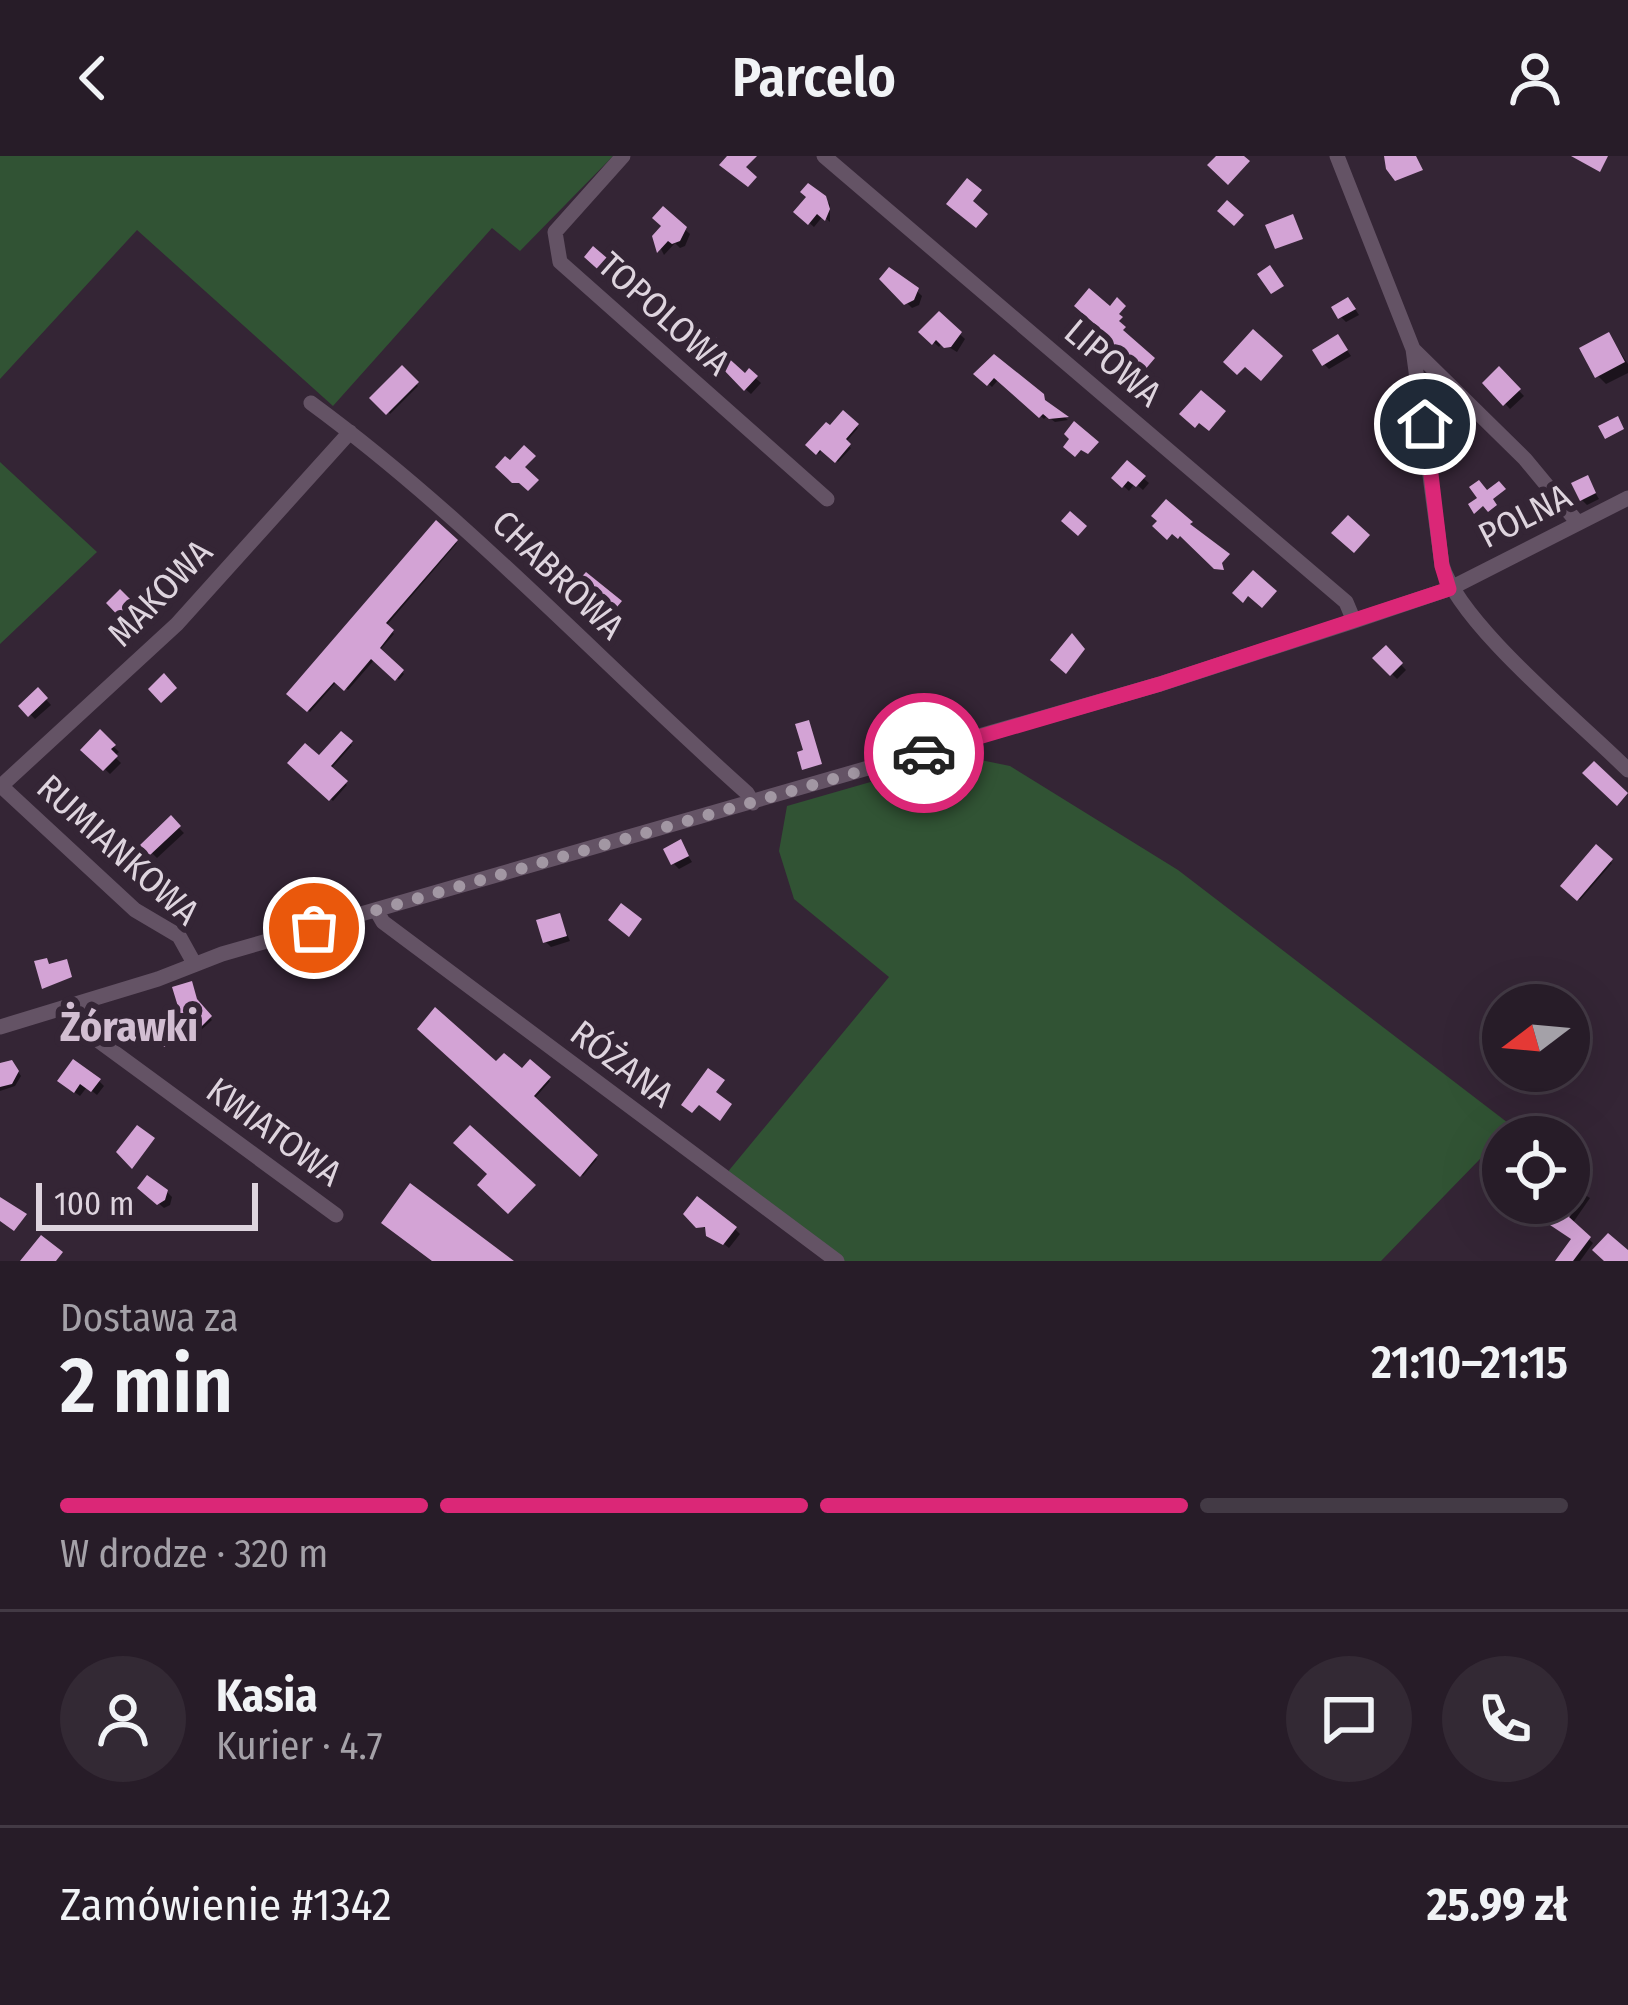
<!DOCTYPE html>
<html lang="pl">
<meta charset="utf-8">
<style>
body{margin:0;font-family:"Fira Sans Condensed",sans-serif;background:#332934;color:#f1f3f6;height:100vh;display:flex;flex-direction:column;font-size:45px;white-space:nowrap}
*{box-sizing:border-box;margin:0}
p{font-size:39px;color:#a4a1a8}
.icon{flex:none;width:66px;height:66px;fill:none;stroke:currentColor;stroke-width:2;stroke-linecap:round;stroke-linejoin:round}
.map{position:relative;height:1105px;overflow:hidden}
.details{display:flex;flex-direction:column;background:#271c28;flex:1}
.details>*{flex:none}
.needle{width:78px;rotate:254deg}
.controls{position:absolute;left:1482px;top:828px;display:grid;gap:24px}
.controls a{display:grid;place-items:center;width:108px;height:108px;border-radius:50%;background:#271c28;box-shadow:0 12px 48px #0002,0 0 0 3px #433a45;font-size:60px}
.scale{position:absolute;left:36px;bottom:30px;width:222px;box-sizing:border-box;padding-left:12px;border:6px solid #ded4de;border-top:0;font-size:33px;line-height:42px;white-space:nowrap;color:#ded4de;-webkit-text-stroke:9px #342535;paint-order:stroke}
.pin{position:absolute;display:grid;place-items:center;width:102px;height:102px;color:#fff;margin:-51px;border:6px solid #fff;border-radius:50%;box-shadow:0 3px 12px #0007}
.courier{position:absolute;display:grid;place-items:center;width:120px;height:120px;margin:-60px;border:9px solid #db2777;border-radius:50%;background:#fff;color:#222;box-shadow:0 3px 15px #0007}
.overview em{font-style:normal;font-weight:600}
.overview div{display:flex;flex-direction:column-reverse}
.overview{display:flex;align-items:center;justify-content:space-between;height:204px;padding:0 60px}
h1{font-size:78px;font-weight:600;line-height:90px}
.bar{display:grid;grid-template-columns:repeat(4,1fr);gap:18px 12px;align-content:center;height:144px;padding:0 60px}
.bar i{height:15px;border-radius:9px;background:#433a45}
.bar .on{background:#db2777}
.bar p{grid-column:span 4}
.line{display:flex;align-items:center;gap:30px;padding:0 60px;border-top:3px solid #433a45}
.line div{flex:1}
.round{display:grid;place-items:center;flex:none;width:126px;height:126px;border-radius:63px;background:#332934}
header{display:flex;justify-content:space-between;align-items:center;height:156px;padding:0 60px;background:#271c28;font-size:54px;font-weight:600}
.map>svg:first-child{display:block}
</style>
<header><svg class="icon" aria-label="back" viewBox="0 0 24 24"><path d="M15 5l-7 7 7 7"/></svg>Parcelo<svg class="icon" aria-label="person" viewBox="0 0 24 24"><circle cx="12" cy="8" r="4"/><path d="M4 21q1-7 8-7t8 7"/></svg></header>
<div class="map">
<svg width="1628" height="1105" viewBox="0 0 1628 1105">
<rect width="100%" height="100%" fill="#342535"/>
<!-- green -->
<path fill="#315334" d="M0,0H613L520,95L492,72L333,250L137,74L0,223Z
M0,306L97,396L0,488Z
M961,600L1010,610L1178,714L1512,970L1381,1105H843L726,1018L889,821L794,743L779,695L787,650Z"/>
<!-- shadow -->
<path fill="#0007" d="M824,43L830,48V66L823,60L814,71L797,56Z
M663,54L690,78L685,90L680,92L675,87L664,99L655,81L664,70Z
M883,123L905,124L922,140L919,149L912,152Z
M1353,150L1359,159L1346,166L1341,161Z
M939,159L965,183L957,196L942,187L939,191L922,176Z
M698,170L722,191L718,196L745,221L749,216L761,227L751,238L682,177L693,175Z
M1609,179L1628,208V217L1606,228L1598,220Z
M1342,187L1351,200L1329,213L1324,208Z
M994,202L1068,264L1055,266L1047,260L1044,263L998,224L992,231L978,218Z
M402,213L418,230L390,258L373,242Z
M1499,214L1524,240L1510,253L1486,227Z
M843,258L858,272L845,287L851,292L838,306L822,293L819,298L809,289Z
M1127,308L1149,327L1143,334L1135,327L1129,335L1115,322Z
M1587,323L1599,343L1587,349L1582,344Z
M436,369L457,387L386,470L394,478L379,495L404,518L399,524L375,503L348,534L337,525L310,556L290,538Z
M1386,493L1406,514L1397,523L1376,502Z
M38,535L51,549L35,563L22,550Z
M100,577L119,596L114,600L121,607L110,618L85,594Z
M341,579L352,589L330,614L347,629L333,645L291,607L319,604Z
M171,664L184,677L157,702L144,689Z
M680,687L692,706L679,713L674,708Z
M1596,693L1612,707L1580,744L1564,730Z
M559,760L570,785L551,791L546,786Z
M198,848L212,864L200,875L197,873L168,891L157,875Z
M421,873L496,910L522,917L530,907L550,925L534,943L597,1003L583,1020Z
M0,911H15L21,920L15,930L0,935Z
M1508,915H1535L1542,921L1532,937L1511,923Z
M99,925L104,930L97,939L87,931L80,940L66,930Z
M1569,1029L1590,1042L1572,1068L1593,1087L1580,1105H1559L1574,1084L1556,1047H1569Z
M141,1032L167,1036L172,1041L170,1049L164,1052Z
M687,1058L735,1073L740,1078L729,1092Z"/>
<!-- building -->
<path fill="#d3a3d5" d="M727,0H757L746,11L757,21L748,31L719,9Z
M1216,0H1244L1250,5L1228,29L1207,9Z
M1384,0H1416L1423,14L1395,25L1386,13Z
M1571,0H1608L1600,16Z
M967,22L982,34L973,45L988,58L976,72L946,48Z
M808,27L826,40L830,53L825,65L817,58L808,69L793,56L806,41L800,36Z
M1227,44L1244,59L1234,70L1217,55Z
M663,50L687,71L680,85L672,88L668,85L657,97L652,80L661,70L652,62Z
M1293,58L1303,83L1275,93L1265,69Z
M593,90L614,108L604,119L584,101Z
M1270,109L1284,130L1271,138L1257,118Z
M889,111L919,132L914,144L904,149L879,123Z
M1089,132L1110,150L1117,141L1126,150L1119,158L1123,161L1119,165L1126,171L1123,174L1155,202L1138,222L1118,205L1122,200L1099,179L1103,175L1074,150Z
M1348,141L1356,153L1338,163L1331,151Z
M939,155L962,176L951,191L944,192L936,184L932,189L918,176Z
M687,166L693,171L698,166L719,184L714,189L745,217L749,212L758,220L744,235L721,211L678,177Z
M1253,173L1283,200L1261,225L1245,211L1237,219L1223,206Z
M1609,176L1625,206L1595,222L1579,192Z
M1338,178L1348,194L1322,210L1312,194Z
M994,198L1044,238L1045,244L1069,261L1049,263L1043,258L1039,262L994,222L987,230L973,218Z
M402,209L419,226L386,259L369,242Z
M1499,210L1521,233L1503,250L1482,227Z
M1201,234L1226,255L1209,275L1199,267L1195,272L1179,258Z
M843,254L859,268L846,283L851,288L835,307L820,294L816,299L805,289L826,266L830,269Z
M1618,260L1624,273L1605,283L1598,270Z
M1074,265L1099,286L1088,298L1081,294L1075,301L1063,291L1069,283L1064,278Z
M524,289L536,300L525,311L539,324L528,335L519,327H512L495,311L505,300L510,304Z
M1127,304L1146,320L1136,331L1128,325L1122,332L1111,322Z
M1588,319L1596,337L1580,345L1571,327Z
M1479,324L1487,334L1499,325L1506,333L1493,343L1497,349L1488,356L1483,350L1474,358L1468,348L1477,342L1469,331Z
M1166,343L1193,366L1190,368L1230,398L1222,407L1224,414L1214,413L1180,380L1178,383L1172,378L1167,384L1152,370L1157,365L1151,360Z
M1070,355L1087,370L1078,380L1061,365Z
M1348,359L1370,379L1354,397L1331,377Z
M436,364L458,384L386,467L394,474L380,492L404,514L395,525L371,503L344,535L334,526L307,556L286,538Z
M1253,414L1277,435L1262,452L1248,440L1243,447L1232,437Z
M586,416L622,445L605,465L570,434Z
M120,433L142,455L127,469L106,447Z
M1072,477L1085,493L1066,518L1050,504Z
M1386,489L1403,507L1390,520L1372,502Z
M164,517L177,532L161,547L148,533Z
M38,531L48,542L28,561L18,550Z
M809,564L822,608L802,614L797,596L803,594L795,568Z
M100,573L116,589L111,593L118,600L103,615L80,594Z
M341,575L353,585L331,610L348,625L329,645L287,607L305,587L319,599Z
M1594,605L1628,637L1617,650L1582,617Z
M171,659L181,670L150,699L140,689Z
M681,683L689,700L671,709L663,693Z
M1596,688L1613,703L1577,745L1560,730Z
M621,747L642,763L629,781L608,764Z
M560,757L567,780L543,787L536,764Z
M47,802L49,808L67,803L72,821L42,833L34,805Z
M192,825L197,843L212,860L196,876L193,873L164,891L153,874L180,857L172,831Z
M435,851L496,905L504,897L522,912L530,903L551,921L534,940L598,999L580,1021L417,873Z
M73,903L101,923L91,936L80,928L74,937L57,925Z
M12,904L19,915L12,928L0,931V907Z
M708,912L725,924L716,936L732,948L720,965L699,949L692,957L681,949Z
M1497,915H1538L1526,934Z
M137,969L155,982L132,1013L116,996Z
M470,969L536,1029L508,1058L477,1029L487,1018L453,987Z
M147,1019L168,1034L165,1044L157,1049L137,1032Z
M1569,1023L1588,1036L1569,1061L1591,1081L1573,1105H1555L1571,1083L1541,1063L1552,1047H1569Z
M410,1027L514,1105H432L381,1067Z
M697,1040L737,1071L723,1089L706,1080L705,1071L696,1072L683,1058Z
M0,1041L27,1058L14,1075L0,1065Z
M1608,1077L1628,1094V1105H1604L1592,1094Z
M41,1079L63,1096L56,1105H20Z"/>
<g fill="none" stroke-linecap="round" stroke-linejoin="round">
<!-- minor -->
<path stroke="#645365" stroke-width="15" d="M623,0L555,76L560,106L827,343
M824,0L1346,446L1354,465
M1337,0L1413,193L1442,409C1460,469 1580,566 1628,614
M1413,193L1525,303L1578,367
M311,247C469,363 601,507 747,637L753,647
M0,629L135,754L179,780L194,807
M1,630L177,468L350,276
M376,754L383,766L837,1105
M67,852L77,869L336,1059
M0,871L158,823L222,798L1160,528L1354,465L1449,433L1628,342"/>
</g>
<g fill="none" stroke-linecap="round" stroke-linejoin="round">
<!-- done -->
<path stroke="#a297a3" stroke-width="12" stroke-dasharray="0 21.6" d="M314,772L924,597"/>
<!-- route -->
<path stroke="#db2777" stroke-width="15" d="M924,597L1160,528L1449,433L1442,410L1425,268"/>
</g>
<g text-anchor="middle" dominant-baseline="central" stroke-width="12" stroke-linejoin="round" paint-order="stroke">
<!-- street labels -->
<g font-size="36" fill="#ded4de" stroke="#342535">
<text transform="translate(664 158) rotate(42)">TOPOLOWA</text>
<text transform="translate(1113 207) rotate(40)">LIPOWA</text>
<text transform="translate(1525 360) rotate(-27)">POLNA</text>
<text transform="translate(558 419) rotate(44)">CHABROWA</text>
<text transform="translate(160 437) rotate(-46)">MAKOWA</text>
<text transform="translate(118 694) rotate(42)">RUMIANKOWA</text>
<text transform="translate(622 908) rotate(37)">RÓŻANA</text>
<text transform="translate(274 976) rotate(36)">KWIATOWA</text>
</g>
<!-- quarter labels -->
<g font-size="42" font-weight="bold" fill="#d2bed2" stroke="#342535">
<text x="129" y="871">Żórawki</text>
</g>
</g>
</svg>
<div class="controls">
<a><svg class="needle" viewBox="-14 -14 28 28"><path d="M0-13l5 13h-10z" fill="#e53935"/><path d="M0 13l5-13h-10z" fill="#a4a1a8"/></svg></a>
<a><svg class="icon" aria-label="locate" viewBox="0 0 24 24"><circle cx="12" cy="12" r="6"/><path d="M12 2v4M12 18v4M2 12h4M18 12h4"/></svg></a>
</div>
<div class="scale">100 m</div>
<div class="pin" style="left:314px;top:772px;background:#ea580c"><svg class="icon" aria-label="bag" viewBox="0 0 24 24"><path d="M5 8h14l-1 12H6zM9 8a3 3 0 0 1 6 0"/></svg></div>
<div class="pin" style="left:1425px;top:268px;background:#1f2937"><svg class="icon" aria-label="home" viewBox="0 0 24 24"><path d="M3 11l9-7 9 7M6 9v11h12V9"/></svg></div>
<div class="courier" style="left:924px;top:597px"><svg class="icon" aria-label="car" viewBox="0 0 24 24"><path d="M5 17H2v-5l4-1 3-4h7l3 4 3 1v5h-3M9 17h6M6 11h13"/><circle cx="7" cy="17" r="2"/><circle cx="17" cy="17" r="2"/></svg></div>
</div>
<section class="details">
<div class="overview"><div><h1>2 min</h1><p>Dostawa za</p></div><em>21:10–21:15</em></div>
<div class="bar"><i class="on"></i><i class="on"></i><i class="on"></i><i></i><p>W drodze · 320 m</p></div>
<div class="line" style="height:216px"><a class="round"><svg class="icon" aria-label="person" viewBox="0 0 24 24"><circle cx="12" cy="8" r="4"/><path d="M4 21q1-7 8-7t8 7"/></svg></a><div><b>Kasia</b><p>Kurier · 4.7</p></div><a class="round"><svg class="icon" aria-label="chat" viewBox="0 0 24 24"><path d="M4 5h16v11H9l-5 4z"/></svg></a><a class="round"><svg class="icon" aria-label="phone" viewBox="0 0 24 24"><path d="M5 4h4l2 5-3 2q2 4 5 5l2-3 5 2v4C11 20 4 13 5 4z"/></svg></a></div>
<div class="line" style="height:156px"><div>Zamówienie #1342</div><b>25.99 zł</b></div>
</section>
